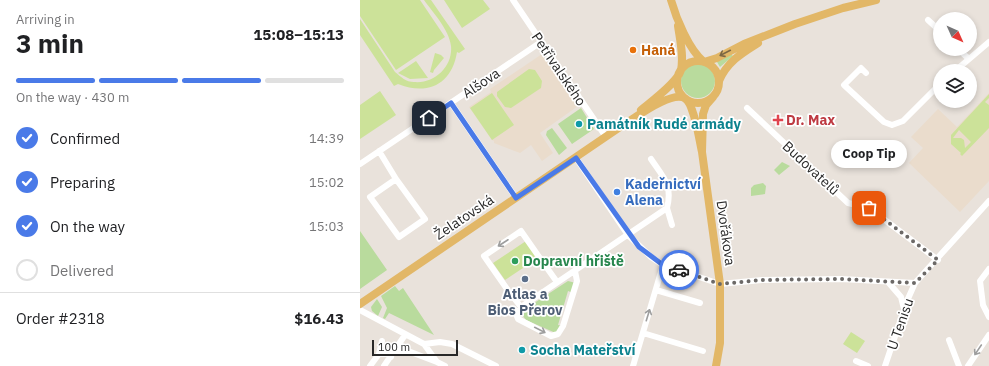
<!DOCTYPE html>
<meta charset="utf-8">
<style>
body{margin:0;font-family:"IBM Plex Sans",sans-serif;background:#f6f6f6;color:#202124;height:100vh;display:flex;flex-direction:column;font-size:15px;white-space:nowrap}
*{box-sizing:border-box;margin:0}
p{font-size:13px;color:#757577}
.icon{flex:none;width:22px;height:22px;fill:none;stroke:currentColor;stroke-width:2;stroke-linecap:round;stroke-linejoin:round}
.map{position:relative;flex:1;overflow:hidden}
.panel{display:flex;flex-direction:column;background:#fff;width:360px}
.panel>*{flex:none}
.needle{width:26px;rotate:135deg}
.buttons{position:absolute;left:573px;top:12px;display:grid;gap:8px}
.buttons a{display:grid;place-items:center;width:44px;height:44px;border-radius:50%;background:#fff;box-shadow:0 2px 6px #0003;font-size:20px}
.scale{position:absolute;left:12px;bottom:10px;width:86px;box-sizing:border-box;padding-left:4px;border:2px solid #282828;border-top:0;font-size:11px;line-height:14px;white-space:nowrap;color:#282828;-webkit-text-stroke:3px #fff;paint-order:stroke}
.pin{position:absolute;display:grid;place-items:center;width:34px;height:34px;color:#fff;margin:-17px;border-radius:8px;box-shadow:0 2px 6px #0006}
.courier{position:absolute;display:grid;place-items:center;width:40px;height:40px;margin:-20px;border:3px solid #4a7ae8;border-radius:50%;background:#fff;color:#222;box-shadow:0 1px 5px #0007}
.bubble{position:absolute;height:28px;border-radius:14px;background:#fff;box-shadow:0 2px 6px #0003;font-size:13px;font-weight:700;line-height:28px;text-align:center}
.overview em{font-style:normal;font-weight:700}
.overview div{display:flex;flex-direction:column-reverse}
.overview{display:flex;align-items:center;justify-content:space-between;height:68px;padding:0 16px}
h1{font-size:26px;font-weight:700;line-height:30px}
.bar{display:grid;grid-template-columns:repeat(4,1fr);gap:6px 4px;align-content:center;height:48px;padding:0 16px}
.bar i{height:5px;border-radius:3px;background:#e0e0e0}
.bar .current{background:#4a7ae8}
.bar p{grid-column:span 4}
.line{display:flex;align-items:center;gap:10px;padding:0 16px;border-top:1px solid #e0e0e0}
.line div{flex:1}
ol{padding:0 16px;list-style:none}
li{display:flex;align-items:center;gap:12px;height:44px}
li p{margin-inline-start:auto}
li .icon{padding:4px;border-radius:50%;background:#4a7ae8;color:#fff;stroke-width:4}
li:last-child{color:#757577}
li i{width:22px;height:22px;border:2px solid #e0e0e0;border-radius:50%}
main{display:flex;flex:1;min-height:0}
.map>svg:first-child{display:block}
</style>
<main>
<section class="panel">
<div class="overview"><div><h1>3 min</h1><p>Arriving in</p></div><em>15:08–15:13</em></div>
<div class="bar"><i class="current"></i><i class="current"></i><i class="current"></i><i></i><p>On the way · 430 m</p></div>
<ol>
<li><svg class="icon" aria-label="check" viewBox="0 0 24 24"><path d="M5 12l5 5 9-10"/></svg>Confirmed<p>14:39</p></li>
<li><svg class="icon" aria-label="check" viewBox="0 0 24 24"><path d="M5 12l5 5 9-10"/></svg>Preparing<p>15:02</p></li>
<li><svg class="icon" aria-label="check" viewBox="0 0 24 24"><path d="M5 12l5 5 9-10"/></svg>On the way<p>15:03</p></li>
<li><i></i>Delivered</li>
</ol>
<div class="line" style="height:52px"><div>Order #2318</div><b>$16.43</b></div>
</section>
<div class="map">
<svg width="629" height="366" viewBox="0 0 629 366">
<rect width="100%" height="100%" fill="#e9e2db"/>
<!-- education -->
<path fill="#eadccc" d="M182,54L218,106L180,133L193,153L182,161L171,145L160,153L134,143V141L132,140L109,107L131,92L130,89Z
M629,93V181L600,212L549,163L563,148L551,137L578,109L597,127Z"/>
<!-- green -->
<path fill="#b9db9d" d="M371,54L373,56L360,67L357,62Z
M321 81a17 17 0 1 1 34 0a17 17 0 1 1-34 0Z
M221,108L234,129L212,144L198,124Z
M192,128L207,148L199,155L186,135L187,131Z
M422,162L430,166L419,175L414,170Z
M403,183L406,186L405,194L391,196V188L394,185Z
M0,231L27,270L0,289Z
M208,281L216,283L213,293L208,291L198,325L203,326L198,334L166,320L163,316L165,309Z
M35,286L39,291L43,288L74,335L29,313L25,319L23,318L27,308L21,296Z
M17,299L22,307L18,316L12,311L11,307Z"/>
<!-- pitch -->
<path fill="#cce299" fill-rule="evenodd" d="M0,0H60L85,37L36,70L0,16Z
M64,0H71L105,49L99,53L97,52C92,84 68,96 38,84L34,86L0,35V19L35,72C41,77 46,82 54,82C75,84 93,66 91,46C89,29 73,13 64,0Z
M84,0H123L130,9L102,28Z
M75,53L81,55L84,58L74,70L73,73L70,72Z
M56,61L68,78L50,79L38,73Z
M169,69L175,70L182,81L181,88L151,108L145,107L137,96V92Z
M20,91L36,115L0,139V105Z
M132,93L154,125L132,140L110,108Z
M629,94V98L625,102L629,105V128L602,156L600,154L601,153L591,144V135ZM599,130L611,142L605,148L604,140L601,138H593Z
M166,241L178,258L145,280L133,263Z
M491,332L505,341L497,353L483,344Z"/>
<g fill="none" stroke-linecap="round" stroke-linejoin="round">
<!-- minor -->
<path stroke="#fff" stroke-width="6" d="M153,0L246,137
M568,20L580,31
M598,49L609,59
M595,71L629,42
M506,73L501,68L484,85L524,122L532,125L543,121L580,84
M91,103L156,198
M387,108L488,203L509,208L578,260
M19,151L36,179
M216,158L268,235L291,257L303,265L360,284L402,280L481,279L555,283
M0,164L181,42
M36,179L65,219L39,237L10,197Z
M307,208L312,225
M187,268L197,282
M629,269L620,281L623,305L629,317
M215,271L217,281L203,326L198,334L191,336L158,319L156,314L161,307L307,208C313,185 303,177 291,159
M528,282L541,297L544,309
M147,289L124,256L161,231L184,264
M296,290L340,303
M150,293L161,307
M0,310L64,344L77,362L85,366
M283,333L343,351
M589,340L599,366
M64,344L80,342L92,344L136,366
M35,351H48L77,362
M19,354L22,341
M496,361L508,366
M10,366L19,354H27L31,357
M24,366L45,335
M273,366L303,265
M525,366L547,301L555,283L629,201
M608,366L629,335"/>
<!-- major -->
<path stroke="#e2b767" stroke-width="8" d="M311,0C316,18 329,50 344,62L357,58L384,44L435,24L483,8L516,0
M317 82a21 21 0 1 1 42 0a21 21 0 1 1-42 0Z
M359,81C367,62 382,53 398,43
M353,97L346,105L343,114L342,152L360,284V343L356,366
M281,110C292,101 317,83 321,70C324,56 320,40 318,26
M0,304L263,125C275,118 313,89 326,99C329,102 331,107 332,110C337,123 339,138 342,152"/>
</g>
<!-- one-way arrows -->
<defs><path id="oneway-shaft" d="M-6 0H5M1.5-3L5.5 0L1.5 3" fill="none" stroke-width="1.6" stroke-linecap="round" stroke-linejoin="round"/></defs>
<use stroke="#7c6844" href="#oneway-shaft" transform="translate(365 53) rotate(153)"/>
<g stroke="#9e9e9e">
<use href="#oneway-shaft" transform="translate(143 243) rotate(147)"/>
<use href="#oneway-shaft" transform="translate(288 315) rotate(-73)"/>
<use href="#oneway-shaft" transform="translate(180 330) rotate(27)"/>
<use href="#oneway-shaft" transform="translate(618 350) rotate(124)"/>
</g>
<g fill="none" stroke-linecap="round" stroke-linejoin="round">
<!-- done -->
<path stroke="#6c6967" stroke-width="4" stroke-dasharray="0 7.2" d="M319,270L360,284L402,280L481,279L555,283L578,260L509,208"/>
<!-- route -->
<path stroke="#4a7ae8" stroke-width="5" d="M69,118L91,103L156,198L216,158L279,247L303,265L319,270"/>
</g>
<!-- markers -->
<circle fill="#e8710a" stroke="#fff" stroke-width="1.5" cx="273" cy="50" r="4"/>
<path fill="#e0444e" stroke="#fff" stroke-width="1.5" d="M416 114h4v4h4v4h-4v4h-4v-4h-4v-4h4z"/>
<g fill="#0f9aa8" stroke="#fff" stroke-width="1.5">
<circle cx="219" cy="124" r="4"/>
<circle cx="162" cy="350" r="4"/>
</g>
<circle fill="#3f7fe0" stroke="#fff" stroke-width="1.5" cx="257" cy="192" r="4"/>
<circle fill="#2e9e5b" stroke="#fff" stroke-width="1.5" cx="155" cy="261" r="4"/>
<circle fill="#5c6f8a" stroke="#fff" stroke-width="1.5" cx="165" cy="279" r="4"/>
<g text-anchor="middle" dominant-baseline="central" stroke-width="3.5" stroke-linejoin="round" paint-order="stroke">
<!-- food labels -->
<g font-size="14" font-weight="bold" fill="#c56008" stroke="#fff" text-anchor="start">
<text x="281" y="50">Haná</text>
</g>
<!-- street labels -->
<g font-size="14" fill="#282828" stroke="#fff">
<text transform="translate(199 69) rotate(56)">Petřivalského</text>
<text transform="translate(121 83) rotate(-34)">Alšova</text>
<text transform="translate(451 168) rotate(43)">Budovatelů</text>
<text transform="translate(104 217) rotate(-34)">Želatovská</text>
<text transform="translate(366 233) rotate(82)">Dvořákova</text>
<text transform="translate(540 324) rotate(-71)">U Tenisu</text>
</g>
<!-- health labels -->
<g font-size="14" font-weight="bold" fill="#be3a42" stroke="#fff" text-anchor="start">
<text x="426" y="120">Dr. Max</text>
</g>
<!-- culture labels -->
<g font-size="14" font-weight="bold" fill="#0d838f" stroke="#fff" text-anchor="start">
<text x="227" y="124">Památník Rudé armády</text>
<text x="170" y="350">Socha Mateřství</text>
</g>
<!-- shop labels -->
<g font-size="14" font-weight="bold" fill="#366cbe" stroke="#fff" text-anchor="start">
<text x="265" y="184">Kadeřnictví<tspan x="265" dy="16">Alena</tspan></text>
</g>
<!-- leisure labels -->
<g font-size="14" font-weight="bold" fill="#27864d" stroke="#fff" text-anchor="start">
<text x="163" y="261">Dopravní hřiště</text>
</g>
<!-- service labels -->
<g font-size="14" font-weight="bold" fill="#4e5e75" stroke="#fff">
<text x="165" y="294">Atlas a<tspan x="165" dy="16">Bios Přerov</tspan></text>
</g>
</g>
</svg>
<div class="buttons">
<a><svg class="needle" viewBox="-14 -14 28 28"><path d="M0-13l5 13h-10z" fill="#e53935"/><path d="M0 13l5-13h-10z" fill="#757577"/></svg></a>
<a><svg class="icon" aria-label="layers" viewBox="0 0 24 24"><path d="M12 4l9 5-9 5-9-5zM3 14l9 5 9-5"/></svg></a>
</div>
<div class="scale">100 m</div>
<div class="pin" style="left:509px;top:208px;background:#ea580c"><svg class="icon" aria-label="bag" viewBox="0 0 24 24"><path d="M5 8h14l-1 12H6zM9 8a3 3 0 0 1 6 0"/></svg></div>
<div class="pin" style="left:69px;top:118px;background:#1f2937"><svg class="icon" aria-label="home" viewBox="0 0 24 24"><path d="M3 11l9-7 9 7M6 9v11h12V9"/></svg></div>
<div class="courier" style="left:319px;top:270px"><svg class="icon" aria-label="car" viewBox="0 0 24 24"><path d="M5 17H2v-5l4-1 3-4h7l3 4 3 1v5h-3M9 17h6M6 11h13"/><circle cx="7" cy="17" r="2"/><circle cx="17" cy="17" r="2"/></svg></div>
<div class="bubble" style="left:471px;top:140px;width:76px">Coop Tip</div>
</div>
</main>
